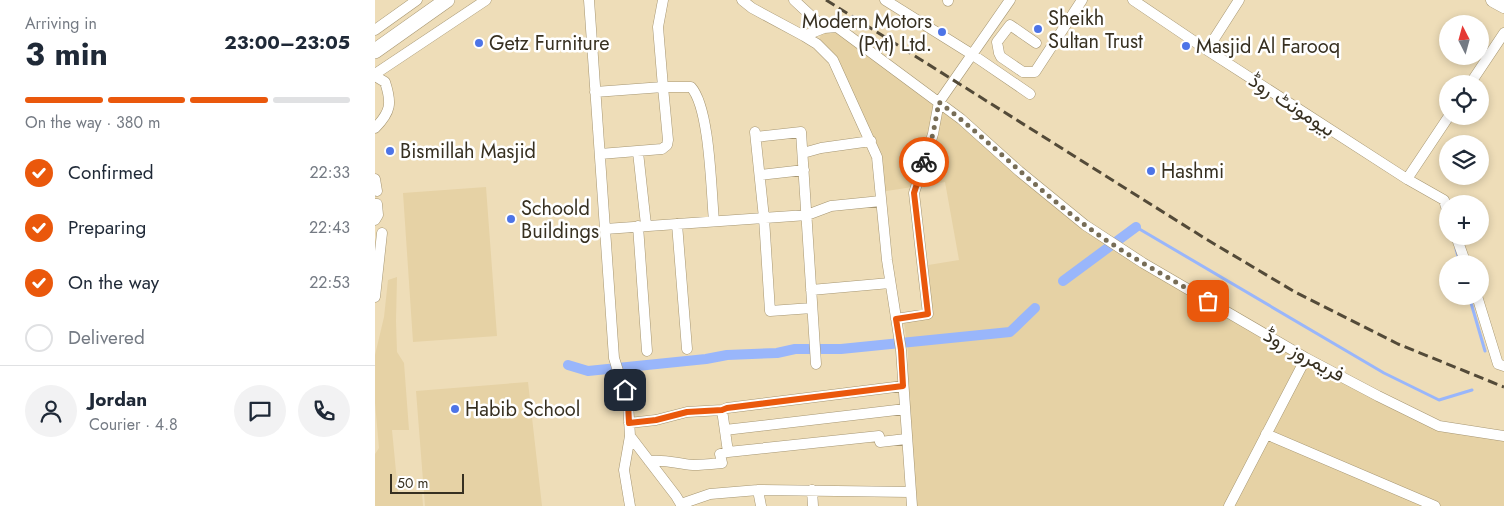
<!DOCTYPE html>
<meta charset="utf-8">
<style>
body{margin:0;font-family:Jost,Vazirmatn,sans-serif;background:#f2f2f3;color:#1f2937;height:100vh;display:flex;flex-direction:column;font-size:19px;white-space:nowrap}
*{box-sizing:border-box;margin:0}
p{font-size:16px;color:#747a83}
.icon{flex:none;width:28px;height:28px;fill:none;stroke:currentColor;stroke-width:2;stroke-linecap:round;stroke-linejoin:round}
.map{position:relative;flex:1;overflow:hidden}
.details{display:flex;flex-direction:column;background:#fff;width:375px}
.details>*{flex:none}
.needle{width:32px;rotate:354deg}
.tools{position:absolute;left:1064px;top:15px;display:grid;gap:10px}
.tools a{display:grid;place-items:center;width:50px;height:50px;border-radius:50%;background:#fff;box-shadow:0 2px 8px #0003;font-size:25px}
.scale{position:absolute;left:15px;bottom:12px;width:74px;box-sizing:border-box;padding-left:5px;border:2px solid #373021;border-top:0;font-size:14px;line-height:18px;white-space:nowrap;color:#373021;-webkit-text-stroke:4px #fff;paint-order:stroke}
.pin{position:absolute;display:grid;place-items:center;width:42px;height:42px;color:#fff;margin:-21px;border-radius:10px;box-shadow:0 2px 8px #0006}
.courier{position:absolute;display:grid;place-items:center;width:50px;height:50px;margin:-25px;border:4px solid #ea580c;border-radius:50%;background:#fff;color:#222;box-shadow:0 1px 6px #0007}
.summary em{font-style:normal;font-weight:700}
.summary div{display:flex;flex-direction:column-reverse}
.summary{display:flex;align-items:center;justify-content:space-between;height:85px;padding:0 25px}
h1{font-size:32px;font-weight:700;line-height:38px}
.bar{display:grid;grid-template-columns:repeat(4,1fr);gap:8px 5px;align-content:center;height:60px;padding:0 25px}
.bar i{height:6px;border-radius:4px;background:#e0e1e3}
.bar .active{background:#ea580c}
.bar p{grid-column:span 4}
.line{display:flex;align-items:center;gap:12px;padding:0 25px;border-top:1px solid #e0e1e3}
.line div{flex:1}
.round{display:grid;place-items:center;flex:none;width:52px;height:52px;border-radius:26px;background:#f2f2f3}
ol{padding:0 25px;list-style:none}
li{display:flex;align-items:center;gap:15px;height:55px}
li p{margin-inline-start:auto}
li .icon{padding:5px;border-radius:50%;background:#ea580c;color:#fff;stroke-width:4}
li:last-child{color:#747a83}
li i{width:28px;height:28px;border:2px solid #e0e1e3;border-radius:50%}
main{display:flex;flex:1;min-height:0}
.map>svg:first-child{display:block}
</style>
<main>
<section class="details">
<div class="summary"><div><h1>3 min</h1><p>Arriving in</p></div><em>23:00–23:05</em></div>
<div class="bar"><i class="active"></i><i class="active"></i><i class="active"></i><i></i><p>On the way · 380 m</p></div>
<ol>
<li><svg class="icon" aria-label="check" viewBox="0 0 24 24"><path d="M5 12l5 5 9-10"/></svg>Confirmed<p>22:33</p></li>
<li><svg class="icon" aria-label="check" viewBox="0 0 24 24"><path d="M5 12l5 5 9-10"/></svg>Preparing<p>22:43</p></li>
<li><svg class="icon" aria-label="check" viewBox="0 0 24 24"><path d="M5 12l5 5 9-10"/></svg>On the way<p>22:53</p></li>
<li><i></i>Delivered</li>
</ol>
<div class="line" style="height:90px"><a class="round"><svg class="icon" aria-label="person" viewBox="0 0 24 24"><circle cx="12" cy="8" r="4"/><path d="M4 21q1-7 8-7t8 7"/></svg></a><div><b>Jordan</b><p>Courier · 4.8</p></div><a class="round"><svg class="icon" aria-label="chat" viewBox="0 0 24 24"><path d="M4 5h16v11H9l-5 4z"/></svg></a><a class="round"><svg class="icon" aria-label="phone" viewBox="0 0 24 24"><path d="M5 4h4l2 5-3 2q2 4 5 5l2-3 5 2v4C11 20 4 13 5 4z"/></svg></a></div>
</section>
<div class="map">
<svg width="1129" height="506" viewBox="0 0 1129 506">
<rect width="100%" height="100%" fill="#eeddb8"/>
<!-- built -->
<path fill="#e6d2a5" d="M462,27L563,103L710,225L930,358L1064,426L1129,437V506H536L533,470V352L529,323L553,314L547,266L584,260L570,182L505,192L502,157L458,60L442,44L449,28Z
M111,187L122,336L38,342L28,193Z
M22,277L21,321L22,352L29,363L34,430H17L23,492H47L48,506H0V454L4,448L0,403V355L9,317L13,280Z
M153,382L167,506H50L41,391Z"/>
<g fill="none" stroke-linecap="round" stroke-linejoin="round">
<!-- stream -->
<path stroke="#99b6fb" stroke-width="3" d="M1070,212L1072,221
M761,227L1009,373L1064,400L1097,390
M1081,249L1085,264
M1094,296L1110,351"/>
<!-- canal -->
<path stroke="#99b6fb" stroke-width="10" d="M688,281L761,227
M193,365L213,371L331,359L352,355L402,353L420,349H466L635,332L660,308"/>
<defs>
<path id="minor" d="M214,0L239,358L253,403L255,436L301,496L307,506
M288,0L283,27L288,87H316C335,108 336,190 339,221
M367,0L377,8L429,36L449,28L462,27L586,119L644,171L710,225L768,263L931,358L1003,396L1064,426L1129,436
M419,0L449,28
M510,0L598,55L655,94
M758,0L832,50L1032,179L1069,200L1072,210
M573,1V0
M0,30L42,0
M429,36L442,44L458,60L502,157L512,260L526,350L537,506
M661,43L635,25L622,42L624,53L626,57L648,72H660L707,0
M832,50L864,0
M0,74L111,0
M0,76L10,82C17,103 16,112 0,128
M1095,84L1129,33
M220,92L288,87L293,140L292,145L287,149L225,154
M380,132L389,218L395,311L437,308
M381,137L426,132L441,364
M263,152L271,225
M428,153L446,148L496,141
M385,175L429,170
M0,179L2,191
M1032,179L1074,116
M0,204H2L3,215L0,220
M302,224L312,349
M263,226L272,351
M230,229L432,215L456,206L506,201
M1081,236L1091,264
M436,290L515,283
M1102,296L1123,364L1129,366
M0,297L7,233
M521,319L553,314L539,193L558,134L564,102L635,0
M347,410L353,452
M254,423L281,420L312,412L347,410L352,408L528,386
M350,430L530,409
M891,434L1060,506
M255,436L249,470L255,506
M274,461C292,459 302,464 318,465C328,465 337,464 347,463L345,454L353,452L504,436L505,442L531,439
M383,490L386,506
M437,490L438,506
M306,504L335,494L383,490L535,492
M854,506L931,358"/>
<path id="major" d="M1118,0L1129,6"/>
<path id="highway" d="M0,51L72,0"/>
</defs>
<!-- minor casing -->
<use href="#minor" stroke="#a69672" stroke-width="11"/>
<!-- major casing -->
<use href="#major" stroke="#a69672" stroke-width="15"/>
<!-- highway casing -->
<use href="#highway" stroke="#a69672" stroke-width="16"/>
<!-- minor -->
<use href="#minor" stroke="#fff" stroke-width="10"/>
<!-- major -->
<use href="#major" stroke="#fff" stroke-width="14"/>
<!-- highway -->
<use href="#highway" stroke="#fff" stroke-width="15"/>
<!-- rail -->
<path stroke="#534a38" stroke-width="3" stroke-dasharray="10 5" stroke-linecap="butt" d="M451,0L831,239L920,292L1023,344L1129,387"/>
</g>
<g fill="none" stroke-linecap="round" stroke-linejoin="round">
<!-- done -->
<path stroke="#776d56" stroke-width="5" stroke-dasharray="0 9" d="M549,162L558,134L564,102C615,141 659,187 710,225C748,254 792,276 833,301"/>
<!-- route -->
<path stroke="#ea580c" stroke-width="6" d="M250,390L253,403L254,423L281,420L312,412L347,410L352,408L528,386L526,350L521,319L553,314L539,193L549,162"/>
</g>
<!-- markers -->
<g fill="#4d74e7" stroke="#fff" stroke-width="2">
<circle cx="663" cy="29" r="5"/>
<circle cx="567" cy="32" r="5"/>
<circle cx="104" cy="43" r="5"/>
<circle cx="811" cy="46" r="5"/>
<circle cx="15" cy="151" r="5"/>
<circle cx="776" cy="171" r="5"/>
<circle cx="136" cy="219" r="5"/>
<circle cx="80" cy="409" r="5"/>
</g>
<g text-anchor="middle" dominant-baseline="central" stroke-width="5" stroke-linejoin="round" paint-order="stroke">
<!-- poi labels -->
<g font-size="20" fill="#373021" stroke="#fff" text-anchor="start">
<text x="673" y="18">Sheikh<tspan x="673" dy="23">Sultan Trust</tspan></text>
<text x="557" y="21" text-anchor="end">Modern Motors<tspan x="557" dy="23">(Pvt) Ltd.</tspan></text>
<text x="114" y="43">Getz Furniture</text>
<text x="821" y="46">Masjid Al Farooq</text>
<text x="25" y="151">Bismillah Masjid</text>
<text x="786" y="171">Hashmi</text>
<text x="146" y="208">Schoold<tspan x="146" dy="23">Buildings</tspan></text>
<text x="90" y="409">Habib School</text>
</g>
<!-- street labels -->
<g font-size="20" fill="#373021" stroke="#fff">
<text transform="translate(917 105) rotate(33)">بیومونٹ روڈ</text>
<text transform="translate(929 355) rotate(29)">فریمروز روڈ</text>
</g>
</g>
</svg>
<div class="tools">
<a><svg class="needle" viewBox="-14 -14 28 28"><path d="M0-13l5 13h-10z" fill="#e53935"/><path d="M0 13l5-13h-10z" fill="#747a83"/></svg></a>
<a><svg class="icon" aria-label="locate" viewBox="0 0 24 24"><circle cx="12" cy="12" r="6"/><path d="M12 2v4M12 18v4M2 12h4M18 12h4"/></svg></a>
<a><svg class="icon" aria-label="layers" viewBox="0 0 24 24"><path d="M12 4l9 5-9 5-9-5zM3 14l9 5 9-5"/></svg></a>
<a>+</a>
<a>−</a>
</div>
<div class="scale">50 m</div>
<div class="pin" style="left:833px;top:301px;background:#ea580c"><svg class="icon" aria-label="bag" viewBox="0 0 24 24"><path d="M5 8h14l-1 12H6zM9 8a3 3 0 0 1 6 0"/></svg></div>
<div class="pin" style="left:250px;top:390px;background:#1f2937"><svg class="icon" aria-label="home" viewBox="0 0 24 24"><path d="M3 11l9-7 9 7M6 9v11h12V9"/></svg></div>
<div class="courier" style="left:549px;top:162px"><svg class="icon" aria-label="bike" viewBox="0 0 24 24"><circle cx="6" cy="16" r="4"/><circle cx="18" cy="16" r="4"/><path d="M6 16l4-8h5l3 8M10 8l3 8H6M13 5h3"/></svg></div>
</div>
</main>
